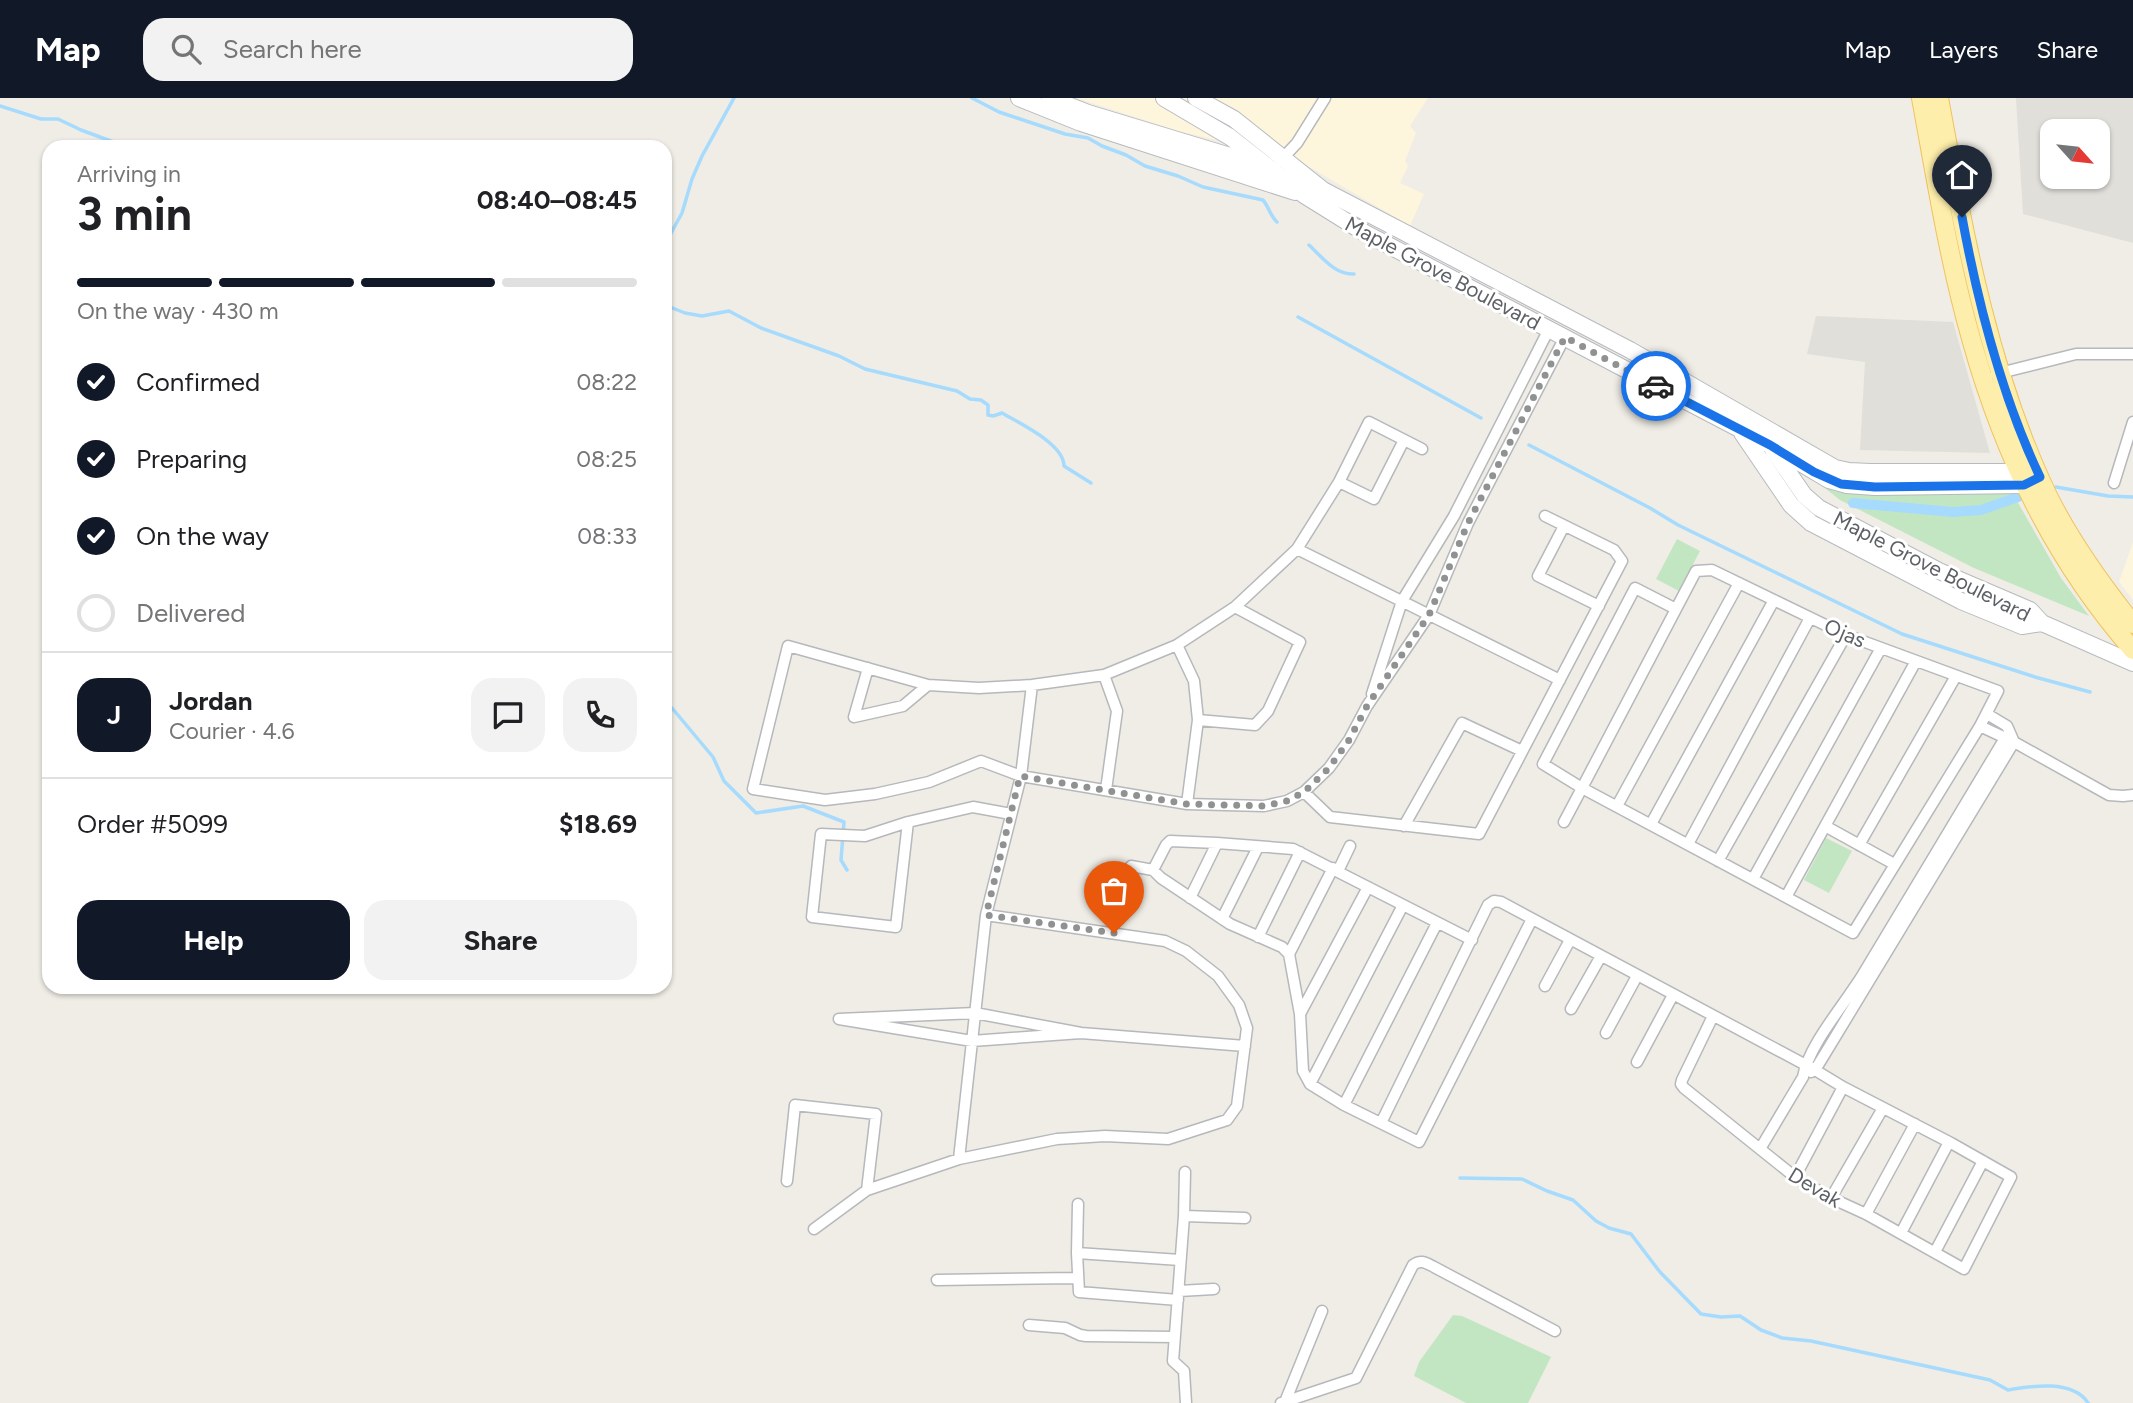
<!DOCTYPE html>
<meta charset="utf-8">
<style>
body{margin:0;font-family:Figtree,sans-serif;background:#f2f2f2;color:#202124;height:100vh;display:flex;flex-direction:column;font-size:26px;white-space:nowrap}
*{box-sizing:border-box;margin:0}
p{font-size:23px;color:#757577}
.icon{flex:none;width:38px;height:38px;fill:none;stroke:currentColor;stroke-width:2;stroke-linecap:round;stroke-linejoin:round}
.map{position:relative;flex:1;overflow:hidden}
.panel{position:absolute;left:42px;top:42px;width:630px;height:854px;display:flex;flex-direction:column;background:#fff;border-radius:21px;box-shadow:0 2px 5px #0004}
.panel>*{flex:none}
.needle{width:46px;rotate:117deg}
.fabs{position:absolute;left:2040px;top:21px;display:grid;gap:14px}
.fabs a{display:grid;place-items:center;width:70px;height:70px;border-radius:14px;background:#fff;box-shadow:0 2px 5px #0004;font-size:35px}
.pin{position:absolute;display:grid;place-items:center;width:60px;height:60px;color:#fff;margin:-72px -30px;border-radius:50% 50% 50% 0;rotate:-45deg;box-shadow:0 0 7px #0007}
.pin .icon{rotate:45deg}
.courier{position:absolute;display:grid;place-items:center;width:70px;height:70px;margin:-35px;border:5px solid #1a73e8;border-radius:50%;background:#fff;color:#222;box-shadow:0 2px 9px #0007}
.head em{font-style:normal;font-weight:700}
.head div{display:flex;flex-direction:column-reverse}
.head{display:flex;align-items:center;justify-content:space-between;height:119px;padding:0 35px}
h1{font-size:46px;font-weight:700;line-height:52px}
.bar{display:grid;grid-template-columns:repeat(4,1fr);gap:10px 7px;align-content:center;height:84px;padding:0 35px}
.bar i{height:9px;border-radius:5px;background:#e0e0e0}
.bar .selected{background:#111827}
.bar p{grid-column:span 4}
.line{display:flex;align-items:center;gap:18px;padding:0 35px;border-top:2px solid #e0e0e0}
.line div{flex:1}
.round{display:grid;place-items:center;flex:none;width:74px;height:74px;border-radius:21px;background:#f2f2f2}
ol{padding:0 35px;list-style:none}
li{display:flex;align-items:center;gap:21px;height:77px}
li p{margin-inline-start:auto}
li .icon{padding:7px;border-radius:50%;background:#111827;color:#fff;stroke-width:4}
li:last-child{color:#757577}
li i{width:38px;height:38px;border:4px solid #e0e0e0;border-radius:50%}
.cta{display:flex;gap:14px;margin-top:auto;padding:14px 35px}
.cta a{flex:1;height:80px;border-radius:21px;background:#111827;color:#fff;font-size:28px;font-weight:700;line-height:80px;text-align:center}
.cta a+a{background:#f2f2f2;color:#202124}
header{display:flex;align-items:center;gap:42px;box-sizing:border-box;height:98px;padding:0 35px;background:#111827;color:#fff}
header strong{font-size:33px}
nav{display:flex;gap:38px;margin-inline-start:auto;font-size:24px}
.search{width:490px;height:63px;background:#f2f2f2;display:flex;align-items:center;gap:18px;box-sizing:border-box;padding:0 24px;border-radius:21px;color:#757577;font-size:26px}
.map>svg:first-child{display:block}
</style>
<header>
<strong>Map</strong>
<div class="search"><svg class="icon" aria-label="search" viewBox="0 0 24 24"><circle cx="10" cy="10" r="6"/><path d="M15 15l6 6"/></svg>Search here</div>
<nav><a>Map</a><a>Layers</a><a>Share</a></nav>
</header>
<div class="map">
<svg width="2133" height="1305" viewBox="0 0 2133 1305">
<rect width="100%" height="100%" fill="#efede5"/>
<!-- commercial -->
<path fill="#fdf5dc" d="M1076,0H1428L1410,28L1416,35L1405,63L1408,68L1400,85L1424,96L1410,128L1294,60L1178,33Z
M2133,444V502L2119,484Z"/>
<!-- industrial -->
<path fill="#e1dfda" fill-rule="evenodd" d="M2016,0H2133V145L2023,116ZM2053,33H2098V79H2053Z
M1816,218L1953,224L1990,355L1860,352L1865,264L1807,256Z"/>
<!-- green -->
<path fill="#c3e6c2" d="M1821,387L1834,393L1850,396H2013L2061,480L2089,518L1974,470L1840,402Z
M1677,441L1700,453L1679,493L1656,481Z
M1826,740L1852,753L1829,795L1804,782Z
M1453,1217L1462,1218L1551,1259L1528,1305H1466L1414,1278L1419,1264Z"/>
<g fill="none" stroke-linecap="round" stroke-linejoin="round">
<!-- stream -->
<path stroke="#a6dbfe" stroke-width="3.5" d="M972,0L999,14L1065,36L1088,40L1102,48L1126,57L1145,68L1178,78L1203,89L1263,102C1269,109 1270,118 1277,124
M0,8L41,21H58L81,32L127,49
M665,146L682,115L692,81L702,58L734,0
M1309,147C1322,159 1335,177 1354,176
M665,207L685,215L702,218L729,213L761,230L839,258L865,271L957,293L970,301L981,302L988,307V317L993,318L1002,315C1019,325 1064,346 1064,368L1091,385
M1298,219L1481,320
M1529,347L1650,410L1678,427L1902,536L2035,579L2090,594
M2056,389L2108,398L2133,399
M665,610H672L713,659L724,683L756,715L803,708L844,724L841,762L847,772
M1460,1080L1522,1081L1547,1093L1573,1102L1596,1123L1609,1130L1631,1136L1660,1174L1701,1216L1721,1219L1740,1218L1761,1232L1782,1240L1811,1243L1990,1282L2008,1292C2031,1288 2073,1281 2088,1305"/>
<!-- canal -->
<path stroke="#a6dbfe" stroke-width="10" d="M1853,405L1953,414L1981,412L2018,399"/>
<defs>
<path id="street" d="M1280,63L1297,45L1325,0
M1996,276L2076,256H2133
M1422,351L1369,324L1339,384L1297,451L1235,509L1177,547L1104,577L1032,587L979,590L928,587L788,548L753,691L825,702L875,696L929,684L981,663L1021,678L1187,706L1264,708L1287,703L1304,694L1329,670L1349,642L1367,608L1429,517L1468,425L1565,239
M1339,384L1374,401L1404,342
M2114,385L2133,324
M1564,428L1538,478L1599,508
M1297,451L1560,582
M1177,547L1194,583L1198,622L1187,706
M868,570L854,619L903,608L928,587
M1104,577L1117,613L1106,692
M1372,596L1402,503L1454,418L1549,231
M1198,622L1255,627L1268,613L1300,544L1235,509
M1980,628L2014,644L2109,697L2123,698L2133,697
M1304,694L1330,719L1479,736L1622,463L1614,452L1545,418
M1617,708L1739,485
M908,724L896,829L812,819L821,736L865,738L908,724L973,709L1011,716
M1564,724L1582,690L1696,473L1712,472L1846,537L1998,593L1980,628L1853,835L1582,690L1543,666L1635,490L1676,511
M1651,726L1774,502
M1404,728L1462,625L1522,653
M1825,728L1894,766
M1688,746L1810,520
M1859,747L1956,578
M1718,763L1846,537
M1131,768L1153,772
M1338,773L1350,748
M1753,781L1881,550
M1786,799L1916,563
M1190,800L1217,745
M1222,821L1258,749
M1258,839L1300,754
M1472,842L1293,751L1217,745L1170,743L1166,747L1153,772L1161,780L1230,826L1282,849L1289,856L1300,916L1303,973L1310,986L1344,1007L1419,1044L1532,821
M1289,856L1333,770
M1545,888L1570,842
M1571,911L1601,858
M1300,916L1368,789
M1081,935L972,943L839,921L975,915L1081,935L1245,948
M1606,935L1637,878
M1637,964L1673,897
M1811,974L1815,972L1823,959L2014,644L2007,628L1987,616
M1310,986L1403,807
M1344,1007L1437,825
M1381,1025L1488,807L1494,803L1501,804L1815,972L1843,989L1951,1045L2011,1079L1964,1171L1866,1116L1831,1100L1795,1079L1684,990L1681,986L1682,982L1713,918
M1760,1051L1803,979C1808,948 1844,907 1862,878C1910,799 1957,719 2005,640
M959,1061L986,817L1021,678L1032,587
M1795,1079L1843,989
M787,1083L795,1007L876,1016L867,1092
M1831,1100L1883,1010
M1866,1116L1915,1026
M1184,1118L1185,1074
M814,1131L867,1092L959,1061L1057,1041L1105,1038L1168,1041L1227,1022L1237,1008L1247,930L1239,907L1218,878L1186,853L1165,843L986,817
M1901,1135L1949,1044
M1935,1154L1983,1063
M1077,1155L1078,1106
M937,1182L1077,1180
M1179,1193L1214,1191
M1178,1202L1079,1194L1077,1155L1180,1162
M1029,1227L1065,1230L1080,1237L1086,1238L1175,1239
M1285,1304L1322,1213
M1186,1305L1184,1273L1173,1263L1184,1118L1245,1120
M1281,1305L1356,1280L1413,1167C1421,1161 1426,1165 1434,1169L1555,1233"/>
<path id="secondary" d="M1019,0L1081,25L1295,94
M1050,0L1088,15L1263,68
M1164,0L1230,39L1304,97L1365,135L1770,347L1829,382L1847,387L1875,389L2024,387L2036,381
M1196,0L1234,21L1323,92L1630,252L1835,370L1849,373L1870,374H2018L2030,377
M1742,335L1791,407L1811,425L1961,503L2022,528L2042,525
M1773,352L1804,397L1819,410L1939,473L2030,512L2042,525L2133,565"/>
<path id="primary" d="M1921,0C1936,81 1949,164 1972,244C2004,358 2055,463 2133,552
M1939,0C1964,135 1988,273 2048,398C2071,444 2101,486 2133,526"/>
</defs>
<!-- street casing -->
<use href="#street" stroke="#b6b8bc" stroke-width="13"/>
<!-- secondary casing -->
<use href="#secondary" stroke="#b7babf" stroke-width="18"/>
<!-- primary casing -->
<use href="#primary" stroke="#f0c25d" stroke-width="20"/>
<!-- street -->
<use href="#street" stroke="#fff" stroke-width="10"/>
<!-- secondary -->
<use href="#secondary" stroke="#fff" stroke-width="16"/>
<!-- primary -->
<use href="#primary" stroke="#feeeab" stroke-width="18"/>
</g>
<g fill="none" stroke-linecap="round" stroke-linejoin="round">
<!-- done -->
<path stroke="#909292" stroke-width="7" stroke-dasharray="0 12.6" d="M1114,835L986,817L1020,678L1187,706L1264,708L1287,703L1304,694L1329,670L1349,642L1367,608L1429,517L1468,425L1565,239L1656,288"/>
<!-- route -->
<path stroke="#1a73e8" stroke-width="9" d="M1656,288L1770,347L1814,374L1841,386L1875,389L2024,387L2040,379C2002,299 1978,206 1962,119"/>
</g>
<g text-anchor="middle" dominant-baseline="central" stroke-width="6" stroke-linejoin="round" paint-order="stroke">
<!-- street labels -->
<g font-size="21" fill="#5d6166" stroke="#fff">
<text transform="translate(1443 175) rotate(28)">Maple Grove Boulevard</text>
<text transform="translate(1932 468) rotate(27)">Maple Grove Boulevard</text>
<text transform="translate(1845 535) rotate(23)">Ojas</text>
<text transform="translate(1815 1089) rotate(31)">Devak</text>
</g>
</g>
</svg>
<div class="fabs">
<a><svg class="needle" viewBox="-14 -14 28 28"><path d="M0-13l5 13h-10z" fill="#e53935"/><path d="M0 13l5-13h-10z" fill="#757577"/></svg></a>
</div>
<div class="pin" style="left:1114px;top:835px;background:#ea580c"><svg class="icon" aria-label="bag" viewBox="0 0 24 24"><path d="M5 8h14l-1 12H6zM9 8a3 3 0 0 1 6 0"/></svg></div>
<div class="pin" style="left:1962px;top:119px;background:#1f2937"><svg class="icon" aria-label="home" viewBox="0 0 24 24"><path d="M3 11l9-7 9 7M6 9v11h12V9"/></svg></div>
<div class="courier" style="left:1656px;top:288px"><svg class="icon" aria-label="car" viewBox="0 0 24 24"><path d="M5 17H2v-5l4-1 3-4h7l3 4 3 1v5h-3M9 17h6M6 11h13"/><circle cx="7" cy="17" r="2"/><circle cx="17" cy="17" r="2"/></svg></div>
<section class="panel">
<div class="head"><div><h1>3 min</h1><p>Arriving in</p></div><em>08:40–08:45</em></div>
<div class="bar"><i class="selected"></i><i class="selected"></i><i class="selected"></i><i></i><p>On the way · 430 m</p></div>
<ol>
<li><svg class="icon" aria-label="check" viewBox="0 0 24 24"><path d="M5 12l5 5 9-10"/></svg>Confirmed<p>08:22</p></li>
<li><svg class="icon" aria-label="check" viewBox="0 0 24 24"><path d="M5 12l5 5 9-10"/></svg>Preparing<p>08:25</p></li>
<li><svg class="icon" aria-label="check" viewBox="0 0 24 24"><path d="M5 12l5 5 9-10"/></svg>On the way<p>08:33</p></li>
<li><i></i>Delivered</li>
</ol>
<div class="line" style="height:126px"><b class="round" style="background:#111827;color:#fff">J</b><div><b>Jordan</b><p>Courier · 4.6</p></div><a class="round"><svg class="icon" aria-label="chat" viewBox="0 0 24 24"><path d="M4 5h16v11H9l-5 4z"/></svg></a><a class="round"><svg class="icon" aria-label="phone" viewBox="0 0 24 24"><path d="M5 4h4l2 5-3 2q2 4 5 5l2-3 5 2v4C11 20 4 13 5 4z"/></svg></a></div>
<div class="line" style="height:91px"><div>Order #5099</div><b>$18.69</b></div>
<div class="cta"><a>Help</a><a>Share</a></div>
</section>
</div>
